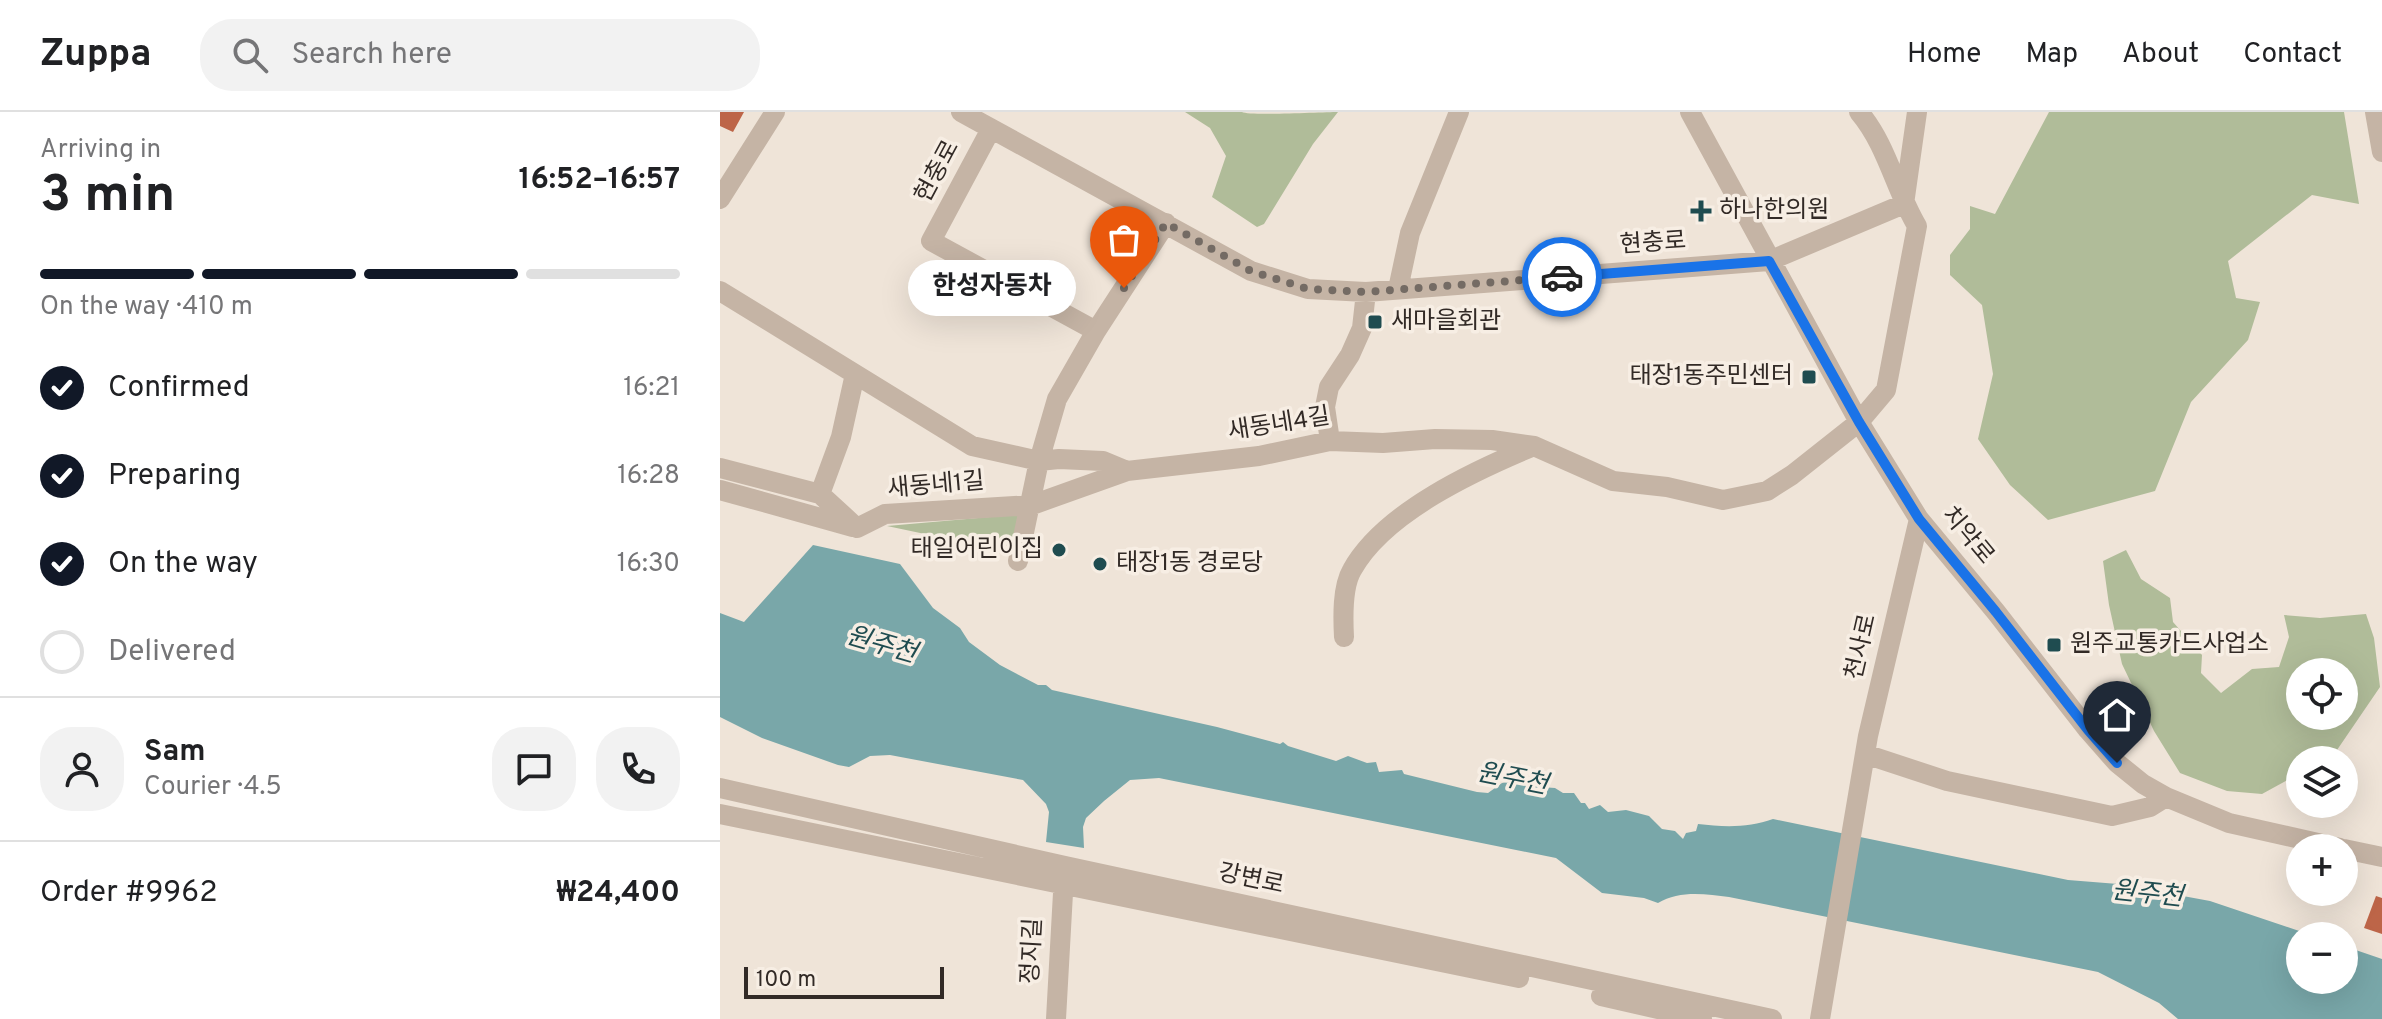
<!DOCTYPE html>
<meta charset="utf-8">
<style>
body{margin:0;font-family:Overpass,"Noto Sans KR",sans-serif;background:#f2f2f2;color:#202124;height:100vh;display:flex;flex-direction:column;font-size:30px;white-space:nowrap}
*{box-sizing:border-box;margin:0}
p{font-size:26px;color:#757577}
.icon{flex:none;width:44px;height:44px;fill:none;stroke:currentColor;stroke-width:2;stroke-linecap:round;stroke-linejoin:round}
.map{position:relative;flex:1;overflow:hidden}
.side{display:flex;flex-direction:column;background:#fff;width:720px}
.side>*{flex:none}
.tools{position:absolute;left:1566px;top:546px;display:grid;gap:16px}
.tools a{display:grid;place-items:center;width:72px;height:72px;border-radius:50%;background:#fff;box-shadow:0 8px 32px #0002;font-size:40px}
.scale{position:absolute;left:24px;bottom:20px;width:200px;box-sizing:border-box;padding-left:8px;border:4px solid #322a26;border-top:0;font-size:22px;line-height:28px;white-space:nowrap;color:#322a26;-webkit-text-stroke:6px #f7eee4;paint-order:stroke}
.pin{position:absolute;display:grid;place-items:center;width:68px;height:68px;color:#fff;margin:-82px -34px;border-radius:50% 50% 50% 0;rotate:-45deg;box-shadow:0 0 8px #0007}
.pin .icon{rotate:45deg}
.courier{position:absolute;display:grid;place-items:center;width:80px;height:80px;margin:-40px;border:6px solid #1a73e8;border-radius:50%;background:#fff;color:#222;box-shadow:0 2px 10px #0007}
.bubble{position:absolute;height:56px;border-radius:28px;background:#fff;box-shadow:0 8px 32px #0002;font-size:26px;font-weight:700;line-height:56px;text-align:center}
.summary em{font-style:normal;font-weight:700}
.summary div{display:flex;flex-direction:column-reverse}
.summary{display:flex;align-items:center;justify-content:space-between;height:136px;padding:0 40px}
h1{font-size:52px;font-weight:700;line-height:60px}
.bar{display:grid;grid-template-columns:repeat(4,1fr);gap:12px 8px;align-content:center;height:96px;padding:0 40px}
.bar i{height:10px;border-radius:6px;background:#e0e0e0}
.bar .active{background:#111827}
.bar p{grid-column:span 4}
.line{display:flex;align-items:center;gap:20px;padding:0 40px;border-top:2px solid #e0e0e0}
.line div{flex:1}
.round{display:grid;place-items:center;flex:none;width:84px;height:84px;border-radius:32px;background:#f2f2f2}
ol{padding:0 40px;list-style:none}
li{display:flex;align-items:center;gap:24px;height:88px}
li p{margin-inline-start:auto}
li .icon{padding:8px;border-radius:50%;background:#111827;color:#fff;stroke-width:4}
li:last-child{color:#757577}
li i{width:44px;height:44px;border:4px solid #e0e0e0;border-radius:50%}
header{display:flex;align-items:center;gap:48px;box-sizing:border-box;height:112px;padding:0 40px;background:#fff;border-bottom:2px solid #e0e0e0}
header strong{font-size:38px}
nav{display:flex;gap:44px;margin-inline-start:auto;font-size:28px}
.search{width:560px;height:72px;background:#f2f2f2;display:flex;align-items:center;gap:20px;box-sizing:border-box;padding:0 28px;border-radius:32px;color:#757577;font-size:30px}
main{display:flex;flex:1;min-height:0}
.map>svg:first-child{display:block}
</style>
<header>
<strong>Zuppa</strong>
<div class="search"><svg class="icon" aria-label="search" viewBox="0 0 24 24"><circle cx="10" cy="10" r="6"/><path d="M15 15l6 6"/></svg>Search here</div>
<nav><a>Home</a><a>Map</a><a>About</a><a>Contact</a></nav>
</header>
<main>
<section class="side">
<div class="summary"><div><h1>3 min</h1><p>Arriving in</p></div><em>16:52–16:57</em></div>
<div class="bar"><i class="active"></i><i class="active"></i><i class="active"></i><i></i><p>On the way · 410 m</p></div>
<ol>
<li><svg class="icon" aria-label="check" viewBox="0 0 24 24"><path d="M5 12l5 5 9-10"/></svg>Confirmed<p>16:21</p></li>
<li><svg class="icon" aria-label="check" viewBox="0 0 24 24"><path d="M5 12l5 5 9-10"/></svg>Preparing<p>16:28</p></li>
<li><svg class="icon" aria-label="check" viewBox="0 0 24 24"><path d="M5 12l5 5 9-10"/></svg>On the way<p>16:30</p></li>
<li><i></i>Delivered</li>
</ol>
<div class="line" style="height:144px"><a class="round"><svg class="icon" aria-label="person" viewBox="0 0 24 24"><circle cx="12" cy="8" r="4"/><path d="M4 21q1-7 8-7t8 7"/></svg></a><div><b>Sam</b><p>Courier · 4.5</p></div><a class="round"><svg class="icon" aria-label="chat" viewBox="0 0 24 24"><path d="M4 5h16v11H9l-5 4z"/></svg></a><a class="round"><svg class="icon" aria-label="phone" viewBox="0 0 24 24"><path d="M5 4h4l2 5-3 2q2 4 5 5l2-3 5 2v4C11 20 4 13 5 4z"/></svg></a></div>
<div class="line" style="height:104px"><div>Order #9962</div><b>₩24,400</b></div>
</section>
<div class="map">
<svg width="1662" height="907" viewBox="0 0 1662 907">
<rect width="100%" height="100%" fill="#efe4d8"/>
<!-- green -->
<path fill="#b0bc99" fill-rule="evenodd" d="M465,0H522C529,4 602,0 618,0L593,32L544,112L537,115L492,85L506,44L490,16Z
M1329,0H1624L1639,92L1592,83L1508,149L1516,186L1540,190L1528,228L1471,290L1435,379L1328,408L1290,373L1258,327L1273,262L1262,193L1230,163V143L1250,117V94L1275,102Z
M303,402L295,441L167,414Z
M1406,438L1421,467L1450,486L1453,510L1482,543L1481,561L1501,581L1532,557L1559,555L1569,525L1564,503L1600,506L1646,502L1654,526L1660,575L1617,638L1605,648H1580V661L1542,682L1507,679L1460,661L1434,619L1402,552L1389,493L1383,449ZM1624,560V604H1580V560Z"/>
<!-- water -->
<path fill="#79a7a9" d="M93,433L180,452L213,496L240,516L249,530L280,553L318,573H326L332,578L497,615L560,632L563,630L568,634L616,649L628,644L647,651L656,650L659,660L682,658L684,662L757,680L768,681L782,671L800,668L821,675L835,676L843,681H854L861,691H865L869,697L880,693L888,700L906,698L929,704L942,717L955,719L963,727L966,721L976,719L978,712C1003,715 1029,716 1053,707L1348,768L1398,772L1490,789L1594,824H1580V868H1624V834L1662,847V907H1458L1439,891L1378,860L1009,785C986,782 959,778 938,791L924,786L882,781L836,746L439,666L410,668L384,689L366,706L363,715L364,736L326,730L329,700L326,692L303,668L170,643L150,644L129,655L118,653L42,626L0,605V501L24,510Z"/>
<!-- building -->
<path fill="#bd6548" d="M0,0H24L13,20L0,14Z
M1656,784L1662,786V822L1644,816Z"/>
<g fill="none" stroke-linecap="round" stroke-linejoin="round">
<!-- minor -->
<path stroke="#c5b4a5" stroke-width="20" d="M241,0L531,159L588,177L646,180L1049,149L1184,92L1197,0
M970,0L1139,310L1199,407L1276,500L1368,618L1397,651L1423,672L1446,685L1509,711L1620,736
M1655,0L1662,40
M271,17L211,129L376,219
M0,87L55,0
M678,177L690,121L739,0
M0,179L252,334L319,349L339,347L383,349L407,359L539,344L610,329L663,331L715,327L772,328L814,334L893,369L947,375L1003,388L1047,379L1072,363L1139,310L1166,278L1197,114C1175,77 1167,33 1139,0
M610,329L605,295L609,275L630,243L642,216L646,180
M0,356L100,382L137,416
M0,378L133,415
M100,382L121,325L135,262
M137,416L165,402L312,393L407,359
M298,449L319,349L337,287L376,219L446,111
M624,525C623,506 622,475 632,458C664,400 756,358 814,334
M1145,642L1227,669L1392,704L1430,695L1446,685
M0,676L345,754L1052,907
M0,702L799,866
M1624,737L1662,745
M881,884L982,907
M336,907L344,763
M1100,907L1148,624L1199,407"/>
</g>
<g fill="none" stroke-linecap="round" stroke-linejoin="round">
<!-- done -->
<path stroke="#746b64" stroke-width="8" stroke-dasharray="0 14.4" d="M404,176L446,111L531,159L588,177L646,180L842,165"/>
<!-- route -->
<path stroke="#1a73e8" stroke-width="10" d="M842,165L1049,149L1139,310L1199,407L1276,500L1368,618L1397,651"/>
</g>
<!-- markers -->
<g fill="#1f4c50" stroke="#f7eee4" stroke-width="3">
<path d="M977 87h8v8h8v8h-8v8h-8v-8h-8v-8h8z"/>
<rect x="647" y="202" width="16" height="16" rx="4"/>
<rect x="1081" y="257" width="16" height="16" rx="4"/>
<circle cx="339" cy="438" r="8"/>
<circle cx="380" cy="452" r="8"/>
<rect x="1326" y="525" width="16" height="16" rx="4"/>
</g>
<g text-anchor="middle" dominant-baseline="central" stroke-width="7" stroke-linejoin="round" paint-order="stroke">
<!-- street labels -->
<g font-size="24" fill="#322a26" stroke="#f7eee4">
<text transform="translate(218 60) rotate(-62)">현충로</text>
<text transform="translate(933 132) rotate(-4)">현충로</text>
<text transform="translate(559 313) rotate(-9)">새동네4길</text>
<text transform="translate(216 374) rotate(-5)">새동네1길</text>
<text transform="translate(1247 424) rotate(50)">치악로</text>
<text transform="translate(1142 535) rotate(-77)">천사로</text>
<text transform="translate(531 768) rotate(12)">강변로</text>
<text transform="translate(313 839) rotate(-87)">정지길</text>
</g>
<!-- poi labels -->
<g font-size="24" fill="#322a26" stroke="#f7eee4" text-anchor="start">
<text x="999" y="99">하나한의원</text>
<text x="671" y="210">새마을회관</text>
<text x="1073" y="265" text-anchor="end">태장1동주민센터</text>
<text x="323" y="438" text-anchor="end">태일어린이집</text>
<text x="396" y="452">태장1동 경로당</text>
<text x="1350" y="533">원주교통카드사업소</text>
</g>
<!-- water labels -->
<g font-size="26" font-style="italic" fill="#1f4c50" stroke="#f7eee4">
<text transform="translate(161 534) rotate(16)">원주천</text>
<text transform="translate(792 668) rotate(11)">원주천</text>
<text transform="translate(1427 783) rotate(6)">원주천</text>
</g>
</g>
</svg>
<div class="tools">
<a><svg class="icon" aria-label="locate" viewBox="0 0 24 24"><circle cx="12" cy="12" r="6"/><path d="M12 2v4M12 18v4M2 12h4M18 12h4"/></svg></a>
<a><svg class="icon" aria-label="layers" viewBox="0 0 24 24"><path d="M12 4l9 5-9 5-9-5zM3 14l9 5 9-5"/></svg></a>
<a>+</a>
<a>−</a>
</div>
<div class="scale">100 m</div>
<div class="pin" style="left:404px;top:176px;background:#ea580c"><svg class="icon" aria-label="bag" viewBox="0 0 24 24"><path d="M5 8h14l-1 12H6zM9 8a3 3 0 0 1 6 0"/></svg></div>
<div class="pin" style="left:1397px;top:651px;background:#1f2937"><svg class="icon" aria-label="home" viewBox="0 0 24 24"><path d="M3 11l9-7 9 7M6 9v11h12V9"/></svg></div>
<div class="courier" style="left:842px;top:165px"><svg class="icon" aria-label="car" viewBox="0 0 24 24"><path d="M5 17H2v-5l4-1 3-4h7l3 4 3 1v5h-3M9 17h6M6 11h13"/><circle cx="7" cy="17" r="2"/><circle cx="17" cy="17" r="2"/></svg></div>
<div class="bubble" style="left:188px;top:148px;width:168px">한성자동차</div>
</div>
</main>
